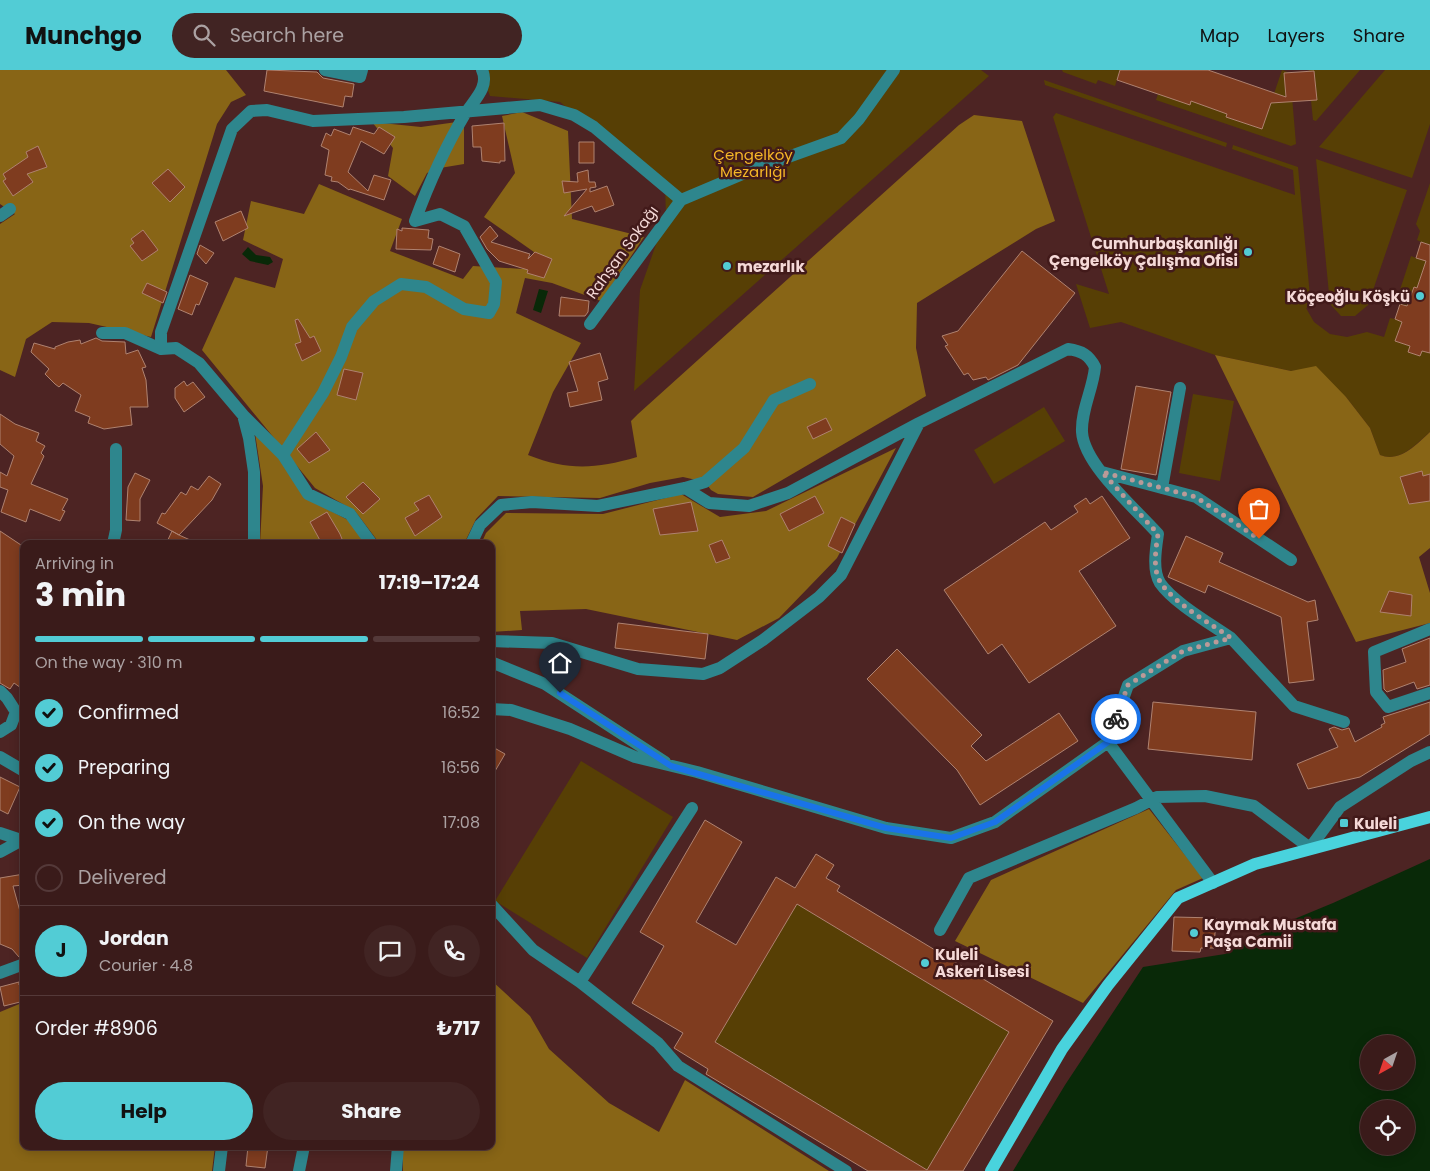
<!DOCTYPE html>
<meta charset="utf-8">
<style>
body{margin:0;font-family:Poppins,sans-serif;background:#412423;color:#f1f3f6;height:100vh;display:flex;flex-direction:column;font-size:19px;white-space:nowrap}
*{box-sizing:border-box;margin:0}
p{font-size:16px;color:#aba1a2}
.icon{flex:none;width:28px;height:28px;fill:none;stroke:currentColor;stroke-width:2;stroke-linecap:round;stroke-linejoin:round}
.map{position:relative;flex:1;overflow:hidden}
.panel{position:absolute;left:20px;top:470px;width:475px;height:610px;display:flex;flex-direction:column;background:#3a1b1a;border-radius:10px;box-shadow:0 2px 12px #0003,0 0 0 1px #543939}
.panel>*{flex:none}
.needle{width:32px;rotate:220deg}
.fabs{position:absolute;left:1360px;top:965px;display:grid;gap:10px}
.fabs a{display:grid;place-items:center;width:55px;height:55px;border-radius:50%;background:#3a1b1a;box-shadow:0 2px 12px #0003,0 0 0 1px #543939;font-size:25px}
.pin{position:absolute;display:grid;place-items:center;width:42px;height:42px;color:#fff;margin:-51px -21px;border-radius:50% 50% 50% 0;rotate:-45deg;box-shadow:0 0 5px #0007}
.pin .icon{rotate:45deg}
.courier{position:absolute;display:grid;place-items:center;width:50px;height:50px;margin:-25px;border:4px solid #1a73e8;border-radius:50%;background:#fff;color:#222;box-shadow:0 1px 6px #0007}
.overview em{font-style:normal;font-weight:700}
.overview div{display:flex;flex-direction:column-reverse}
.overview{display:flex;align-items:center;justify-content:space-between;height:85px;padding:0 15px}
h1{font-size:32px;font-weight:700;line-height:38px}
.bar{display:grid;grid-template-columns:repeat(4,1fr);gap:8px 5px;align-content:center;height:60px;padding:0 15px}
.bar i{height:6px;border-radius:4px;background:#543939}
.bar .current{background:#52ccd5}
.bar p{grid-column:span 4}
.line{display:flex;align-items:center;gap:12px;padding:0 15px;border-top:1px solid #543939}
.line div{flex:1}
.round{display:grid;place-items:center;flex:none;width:52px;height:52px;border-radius:26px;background:#412423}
ol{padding:0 15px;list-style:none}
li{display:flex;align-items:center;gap:15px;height:55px}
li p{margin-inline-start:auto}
li .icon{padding:5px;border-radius:50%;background:#52ccd5;color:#111;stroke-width:4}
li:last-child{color:#aba1a2}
li i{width:28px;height:28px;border:2px solid #543939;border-radius:50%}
.primary-button{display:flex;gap:10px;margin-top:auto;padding:10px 15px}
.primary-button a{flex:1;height:58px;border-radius:30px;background:#52ccd5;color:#111;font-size:20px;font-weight:700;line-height:58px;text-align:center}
.primary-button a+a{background:#412423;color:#f1f3f6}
header{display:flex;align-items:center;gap:30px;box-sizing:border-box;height:70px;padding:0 25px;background:#52ccd5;color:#111}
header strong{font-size:24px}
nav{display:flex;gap:28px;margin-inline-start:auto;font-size:18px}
.search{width:350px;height:45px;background:#412423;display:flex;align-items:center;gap:12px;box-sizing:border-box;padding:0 18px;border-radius:28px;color:#aba1a2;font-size:19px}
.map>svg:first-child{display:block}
</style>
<header>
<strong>Munchgo</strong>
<div class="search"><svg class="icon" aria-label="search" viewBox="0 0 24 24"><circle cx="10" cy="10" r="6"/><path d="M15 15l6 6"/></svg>Search here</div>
<nav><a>Map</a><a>Layers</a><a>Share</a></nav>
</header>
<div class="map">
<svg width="1430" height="1101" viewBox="0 0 1430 1101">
<rect width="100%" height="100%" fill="#4d2423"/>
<!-- green -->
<path fill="#573f05" d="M480,0H981L989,6L634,321L640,220L666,146L665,116L560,32L490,26Z
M1062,0H1120L1115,16L1098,10L1096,14L1063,2Z
M1282,0L1290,3L1296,74L1291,76L1156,30L1158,24L1195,20L1231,33L1226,47L1262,59Z
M1310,0H1360L1316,51L1313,50L1308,1Z
M1385,0H1430V54L1412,108L1319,77Z
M1044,10L1227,73L1226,77L1045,15Z
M1056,43L1295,125L1293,100L1232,79L1233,75L1298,97L1311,237L1306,238L1314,252L1330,264L1347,267L1367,262L1384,267L1390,248L1395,249L1400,234L1396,232L1411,186L1416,188L1421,172L1417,170L1420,161L1416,154L1430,113V362C1416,374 1400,393 1380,385L1370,358L1346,327L1304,300L1291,301L1215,285L1121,252L1090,258L1076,214L1109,224L1053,47Z
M1316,89L1407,120L1368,235L1355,246H1341L1330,234Z
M1193,324L1234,331L1220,411L1179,403Z
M1044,337L1065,371L994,414L974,380Z
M581,691L673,747L587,888L495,831Z
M797,834L1009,962L927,1100L715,972Z"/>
<!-- forest -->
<path fill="#886516" d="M0,0H226L246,25L231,32L217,54L151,267L89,253L52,252L26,269L15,307L0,300V154L15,144L0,134Z
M522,42L568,61L572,149L644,167L601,231L552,213L525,208L516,243L581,273L553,322L528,385C569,401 595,399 637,387L631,351L638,344L959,55L974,45L1022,51L1055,151L1036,159L917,233L916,278L926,326L753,427L718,424L711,420L705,412L683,407L650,413L600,428L498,426L476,449L464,474H380L355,441L315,418L202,280L235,207L275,218L283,189L243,170L251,131L304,144L319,114L402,149L390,181L463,209L473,196L523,199L534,182L484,147L515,103L502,46Z
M464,51V94L440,98L427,103L415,126L388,106L393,78L372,52L421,57Z
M1215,285L1291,301L1316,296L1346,327L1370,358L1380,385C1400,393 1417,374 1430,362V478L1419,487L1430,523V553L1356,572Z
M255,363L280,387L306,428L348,450L367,474H260L263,416Z
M896,378L837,488L779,548L737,570L586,539L520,541L522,560L491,562V474H481L486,463L506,443L603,444L681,424L720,447L766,441Z
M1149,739L1203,808L1176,820L1083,933L955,871L991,810Z
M491,910L530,946L549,979L609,1033L659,1062L685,1010L829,1101H403V1076H491Z
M24,932V1076H215L212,1101H0V942Z"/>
<!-- water -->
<path fill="#092908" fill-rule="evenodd" d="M248,177L256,185L270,187L273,192L268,195L250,191L242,184Z
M539,219L548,221L541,243L533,240Z
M1430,789V1101H1013L1065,1015L1143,897L1225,884L1275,857L1333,833ZM1369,974H1406V1011H1369ZM1369,1039H1406V1076H1369Z"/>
<!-- building -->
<path fill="#7f3c1f" stroke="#af8270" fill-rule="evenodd" d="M267,0L317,2L323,8L354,14L352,27L345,26L343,37L264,21Z
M1120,0H1208L1286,27L1284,3L1314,1L1317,30L1271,33L1262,59L1226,47L1227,44L1191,31L1190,35L1117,10Z
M504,53L505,91H500V93L482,91L481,77H473L472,56Z
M353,57L374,64L379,57L395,67L384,84L361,71L348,102L368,121L374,105L391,110L384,130L350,119L349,120L338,112L331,111L332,107L325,105L329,80L321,76L326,63L331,66L334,59L350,65Z
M579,72H594V93H579Z
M38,76L47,97L27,104L33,112L13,126L3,111L6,109L3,104L28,87L26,82Z
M168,99L185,117L170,132L152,113Z
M588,100L589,112H595L596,117L590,118V122L607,116L614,135L595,142L592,136L564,146L587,119L564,123L562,111L578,112L577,103Z
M241,141L248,158L223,171L215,152Z
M490,156L498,166L491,172L530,184L528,189L535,182L552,189L544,208L527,203L528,200L499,191L487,179L480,167Z
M402,158L429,160L428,168L433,169L431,180L396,179L397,159L402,161Z
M143,160L158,180L142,191L130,176L134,173L131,169Z
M1421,172L1430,175V283L1422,281L1420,286L1408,282L1410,276L1395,271L1402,252L1395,249L1400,234L1407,236L1414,217L1417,218L1426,191L1416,188Z
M200,175L214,183L206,194L197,184Z
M439,176L460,184L455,202L433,194Z
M1022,181L1075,223L1018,295L988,310L986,307L973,310L968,303L964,305L945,276L948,275L942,266L958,261Z
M190,205L208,213L199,235L196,234L192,245L178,239Z
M147,213L167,222L163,233L142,223Z
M561,227L589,231L588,242L585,246H559Z
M298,249L310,268L314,266L321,281L302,291L295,274L301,272L295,250Z
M96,268L102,271L125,272L126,284L138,280L146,297L142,298L146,310L148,337H130L132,355L104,359L88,353L90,347L75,341L81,325L63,313L59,317L55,314L45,304L49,299L31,282L34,273L55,279V277L68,272L80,270L81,274Z
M600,283L608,309L598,312L602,330L570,337L567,323L578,321L569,292Z
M344,299L363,303L356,330L337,325Z
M184,311L187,316L193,312L205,327L184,342L175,328V318Z
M1136,316L1171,322L1156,405L1121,399Z
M0,344L15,354L39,363L36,371L45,376L41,383L44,386L31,414L68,429L62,440L65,441L60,451L30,439L26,452L1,442L8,420L0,417V402L7,406L14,386L0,374Z
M826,348L832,360L813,369L807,357Z
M316,362L330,380L309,393L297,379Z
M1422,401L1423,406L1430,404V431L1409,434L1400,407Z
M135,403L150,410L140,429V451L126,450L128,417Z
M209,406L221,414L212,430L179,465L157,453L162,443L165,444L181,422L186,425L191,416L198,420Z
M363,412L380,429L363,444L346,427Z
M429,425L442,447L415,466L405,448L419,440L414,433Z
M815,426L824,443L789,461L780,444Z
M1102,426L1130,468L1079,501L1116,556L1029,613L1002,574L988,584L944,520L1045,452L1051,460L1078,442L1074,436L1086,428L1090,434Z
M691,432L698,461L660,465L653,439Z
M327,442L340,464L344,474H322L310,452Z
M841,447L855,454L842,483L828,476Z
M0,461L24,477V620L14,613L10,619L0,613Z
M172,461L179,465L199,474H166Z
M1186,466L1223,483L1219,492L1308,532L1315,530L1318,550L1307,552L1314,610L1289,613L1281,547L1208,515L1205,523L1168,507Z
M722,470L730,488L716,493L709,475Z
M1389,521L1412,525L1411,546L1380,542Z
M618,553L708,564L705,589L615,578Z
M1430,568V615L1417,619L1414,612L1387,622L1384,619L1383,600L1406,592L1402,579Z
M897,579L982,665L971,676L986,691L1059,643L1078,671L980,735L957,700L867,609Z
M1153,632L1256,642L1252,690L1148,679Z
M1430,632V664L1360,707L1308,719L1297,694L1338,677L1329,659L1334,657L1342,660L1349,658L1355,672L1382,657L1381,655L1385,653L1383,647Z
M491,676L505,684L491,708Z
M0,707L20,717L8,744L0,740Z
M705,750L742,772L696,852L736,875L776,807L795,818L816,784L834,795L826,808L840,816L837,821L1053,951L963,1101H868L706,1004L708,999L674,978L683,963L632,933L664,876L640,862ZM797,834L1009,962L927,1100L715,972Z
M24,804V815L13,816L21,845H24V886L19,887L12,879L0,874V808Z
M1174,847L1216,848L1214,878H1201L1200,882L1172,881Z
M19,912V915L24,914V931L4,936L0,917Z
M248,1076H268L265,1098L246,1096Z"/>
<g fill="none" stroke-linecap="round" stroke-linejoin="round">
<!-- minor -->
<path stroke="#2e868d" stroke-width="12" d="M325,0L360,7L362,0
M0,146L10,139
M590,254L681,130
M102,263H125L161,279L176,278L199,293L243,345L249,368L254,402V474
M161,279V262L232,59L251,41L267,40L313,51L404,47L540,35L574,45L594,57L681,130L752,100L841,68L859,49L894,0
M244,346L283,385L308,424L350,444L372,474
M283,385L323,323L341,287L352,257L374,231L401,214L426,217L464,239L489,243L494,234L496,212L464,156L440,144L415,151C429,113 444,79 465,44C473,31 490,17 482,0
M1102,402L1196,427L1291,490
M685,418L709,433L749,436L788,423L919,353
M1162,418L1180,318
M113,474L116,460V379
M471,474L480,455L501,435L532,432L598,436L685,418L705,412L744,378L774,330L810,314
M1430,559L1374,582L1376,622L1388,637L1430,623
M491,571L552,573L638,599L703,604L720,598L763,570L819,527L841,505L919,353L1068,279C1082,281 1089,285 1095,297C1093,319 1081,340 1082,362C1084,395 1136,439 1158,464C1156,478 1152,500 1160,513C1174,533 1211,554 1231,568
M491,592L545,614L665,692
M0,621L7,628L16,642L11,655L0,662
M491,639L511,640L570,659L635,687L697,702L886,758L951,768L995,752L1108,672
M0,687L24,701
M0,763L24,771
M0,782L22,770
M1213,813L1108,672L1128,615L1183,581L1231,568L1294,636L1344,652
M491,834L533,880L580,912L692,738
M940,860L969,808L1136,738L1157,727L1205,726L1254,736L1310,778L1340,737L1411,691L1430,682
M0,903L24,894
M580,912L658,973L678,996L846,1101
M219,1101L222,1076
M299,1101L304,1076
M396,1101L398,1076"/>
<!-- major -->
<path stroke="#49d3dd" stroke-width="12" d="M991,1101L1062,979L1108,915L1178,828L1255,794L1430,747"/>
</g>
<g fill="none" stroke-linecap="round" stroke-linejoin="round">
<!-- done -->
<path stroke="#ba9a98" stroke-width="5" stroke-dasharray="0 9" d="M1116,649L1128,615L1183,581L1231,568C1210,553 1175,534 1161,513C1152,500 1156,478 1158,464L1102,402L1196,427L1259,469"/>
<!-- route -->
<path stroke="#1a73e8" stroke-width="6" d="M560,623L671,696L886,758L951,768L995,752L1108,672L1116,649"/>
</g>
<!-- markers -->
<g fill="#52ccd5" stroke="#421a1a" stroke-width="2">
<circle cx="1248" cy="182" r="5"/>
<circle cx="727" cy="196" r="5"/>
<circle cx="1420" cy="226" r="5"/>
<rect x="1339" y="748" width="10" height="10" rx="2.5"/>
<circle cx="1194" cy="863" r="5"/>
<circle cx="925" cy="893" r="5"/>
</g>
<g text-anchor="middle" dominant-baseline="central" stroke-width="5" stroke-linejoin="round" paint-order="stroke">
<!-- park labels -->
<g font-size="15" fill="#f5b727" stroke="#421a1a">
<text x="753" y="84">Çengelköy<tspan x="753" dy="17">Mezarlığı</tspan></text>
</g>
<!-- poi labels -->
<g font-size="15" font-weight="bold" fill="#f5d9d7" stroke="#421a1a" text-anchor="start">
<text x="1238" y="173" text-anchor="end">Cumhurbaşkanlığı<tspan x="1238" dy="17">Çengelköy Çalışma Ofisi</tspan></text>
<text x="737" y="196">mezarlık</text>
<text x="1410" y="226" text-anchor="end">Köçeoğlu Köşkü</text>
<text x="1354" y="753">Kuleli</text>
<text x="1204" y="854">Kaymak Mustafa<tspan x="1204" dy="17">Paşa Camii</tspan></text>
<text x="935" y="884">Kuleli<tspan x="935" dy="17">Askerî Lisesi</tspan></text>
</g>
<!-- street labels -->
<g font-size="15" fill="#f5d9d7" stroke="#421a1a">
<text transform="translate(622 182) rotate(-54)">Rahşan Sokağı</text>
</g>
</g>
</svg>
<div class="fabs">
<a><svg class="needle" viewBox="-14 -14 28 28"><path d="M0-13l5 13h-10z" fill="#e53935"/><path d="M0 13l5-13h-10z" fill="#aba1a2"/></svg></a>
<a><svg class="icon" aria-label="locate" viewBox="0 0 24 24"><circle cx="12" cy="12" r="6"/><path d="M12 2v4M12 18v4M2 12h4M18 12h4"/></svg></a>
</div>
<div class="pin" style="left:1259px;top:469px;background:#ea580c"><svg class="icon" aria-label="bag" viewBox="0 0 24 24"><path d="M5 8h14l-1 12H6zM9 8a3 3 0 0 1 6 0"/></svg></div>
<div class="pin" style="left:560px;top:623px;background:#1f2937"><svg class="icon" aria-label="home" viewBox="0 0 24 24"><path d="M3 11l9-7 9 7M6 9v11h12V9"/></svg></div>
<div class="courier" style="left:1116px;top:649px"><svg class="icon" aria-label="bike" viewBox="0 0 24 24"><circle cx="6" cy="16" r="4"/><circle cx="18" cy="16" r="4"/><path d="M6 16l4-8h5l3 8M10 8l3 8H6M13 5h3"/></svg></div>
<section class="panel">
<div class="overview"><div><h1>3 min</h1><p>Arriving in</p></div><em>17:19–17:24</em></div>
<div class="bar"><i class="current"></i><i class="current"></i><i class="current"></i><i></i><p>On the way · 310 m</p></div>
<ol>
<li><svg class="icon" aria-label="check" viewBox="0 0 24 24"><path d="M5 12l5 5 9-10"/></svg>Confirmed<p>16:52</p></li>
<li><svg class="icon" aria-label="check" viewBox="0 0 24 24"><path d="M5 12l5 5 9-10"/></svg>Preparing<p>16:56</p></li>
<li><svg class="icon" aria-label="check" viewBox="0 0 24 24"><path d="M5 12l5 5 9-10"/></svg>On the way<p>17:08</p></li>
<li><i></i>Delivered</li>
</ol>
<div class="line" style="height:90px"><b class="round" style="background:#52ccd5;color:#111">J</b><div><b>Jordan</b><p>Courier · 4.8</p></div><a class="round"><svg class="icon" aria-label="chat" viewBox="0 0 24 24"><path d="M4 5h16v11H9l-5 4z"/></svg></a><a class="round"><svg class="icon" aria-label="phone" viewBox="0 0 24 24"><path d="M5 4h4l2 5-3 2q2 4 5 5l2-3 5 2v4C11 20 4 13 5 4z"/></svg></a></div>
<div class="line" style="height:65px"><div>Order #8906</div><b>₺717</b></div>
<div class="primary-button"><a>Help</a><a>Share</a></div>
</section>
</div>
